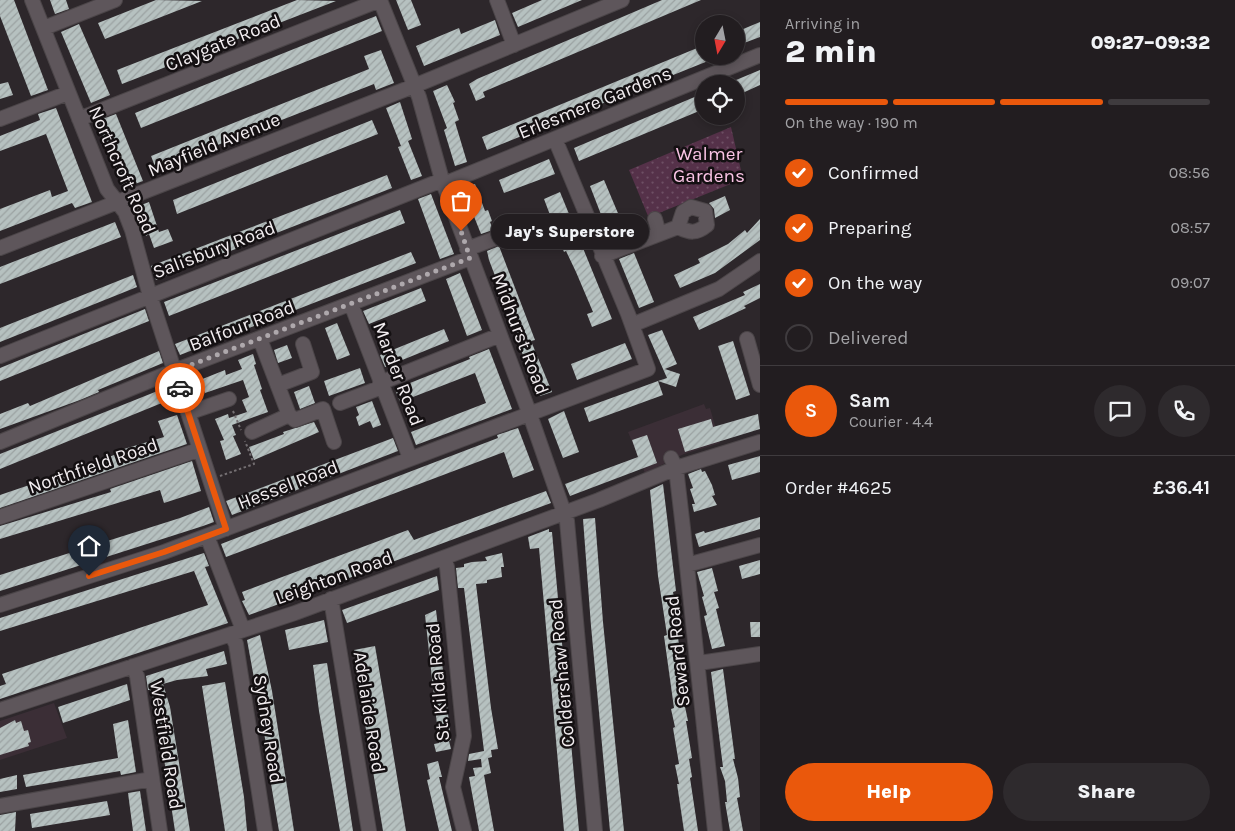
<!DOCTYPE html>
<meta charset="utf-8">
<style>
body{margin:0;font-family:Karla,sans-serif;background:#2e2a2d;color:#f1f3f6;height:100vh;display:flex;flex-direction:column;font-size:19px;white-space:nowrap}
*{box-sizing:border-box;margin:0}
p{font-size:16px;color:#a2a2a5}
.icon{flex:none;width:28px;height:28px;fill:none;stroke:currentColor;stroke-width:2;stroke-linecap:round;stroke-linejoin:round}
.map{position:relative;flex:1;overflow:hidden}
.sheet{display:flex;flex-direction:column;background:#221d20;width:475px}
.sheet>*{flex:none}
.needle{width:32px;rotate:190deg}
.tools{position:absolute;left:695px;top:15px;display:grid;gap:10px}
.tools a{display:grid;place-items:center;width:50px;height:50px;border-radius:50%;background:#221d20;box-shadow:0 2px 8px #0003,0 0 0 1px #3f3b3e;font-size:25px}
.pin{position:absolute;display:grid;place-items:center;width:42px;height:42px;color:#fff;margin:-51px -21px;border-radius:50% 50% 50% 0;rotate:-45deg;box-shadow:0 0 5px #0007}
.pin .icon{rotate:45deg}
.courier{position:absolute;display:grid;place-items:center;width:50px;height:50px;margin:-25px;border:4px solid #ea580c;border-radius:50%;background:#fff;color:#222;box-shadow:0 1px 6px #0007}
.bubble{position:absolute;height:35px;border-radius:18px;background:#221d20;box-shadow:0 2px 8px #0003,0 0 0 1px #3f3b3e;font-size:16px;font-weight:800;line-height:35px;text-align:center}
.headline em{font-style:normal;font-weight:800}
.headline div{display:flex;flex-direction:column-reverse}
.headline{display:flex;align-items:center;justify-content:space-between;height:85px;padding:0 25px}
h1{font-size:32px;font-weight:800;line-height:38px}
.bar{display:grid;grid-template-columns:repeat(4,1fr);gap:8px 5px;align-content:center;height:60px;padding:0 25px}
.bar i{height:6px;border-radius:4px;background:#3f3b3e}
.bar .current{background:#ea580c}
.bar p{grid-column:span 4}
.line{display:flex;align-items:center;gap:12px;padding:0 25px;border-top:1px solid #3f3b3e}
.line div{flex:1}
.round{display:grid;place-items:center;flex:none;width:52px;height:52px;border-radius:26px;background:#2e2a2d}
ol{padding:0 25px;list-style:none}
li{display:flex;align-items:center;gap:15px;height:55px}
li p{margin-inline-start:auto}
li .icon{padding:5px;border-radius:50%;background:#ea580c;color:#fff;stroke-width:4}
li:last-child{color:#a2a2a5}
li i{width:28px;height:28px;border:2px solid #3f3b3e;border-radius:50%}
.action{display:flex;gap:10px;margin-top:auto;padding:10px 25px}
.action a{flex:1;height:58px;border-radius:30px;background:#ea580c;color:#fff;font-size:20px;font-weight:800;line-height:58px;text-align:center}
.action a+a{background:#2e2a2d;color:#f1f3f6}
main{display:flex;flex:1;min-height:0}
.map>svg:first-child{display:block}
</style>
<main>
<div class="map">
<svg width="760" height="831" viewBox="0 0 760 831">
<defs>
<pattern id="grass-dots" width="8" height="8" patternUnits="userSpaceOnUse" patternTransform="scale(1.25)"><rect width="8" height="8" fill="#553149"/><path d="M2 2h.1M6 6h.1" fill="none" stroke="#6e4f64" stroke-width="1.8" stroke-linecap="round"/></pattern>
<pattern id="building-hatch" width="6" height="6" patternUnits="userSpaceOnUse" patternTransform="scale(1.25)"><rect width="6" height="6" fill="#b6c1c0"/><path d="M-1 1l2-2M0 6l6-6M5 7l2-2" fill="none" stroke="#9ba2a2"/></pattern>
</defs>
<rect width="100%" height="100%" fill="#2d272b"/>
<!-- built -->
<path fill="#3b2e36" d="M704,404L706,409L710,408L720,443L684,454L645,473L628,432Z
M54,703L67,738L0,760V721Z"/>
<!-- grass -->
<path fill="url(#grass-dots)" d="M731,127L743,179L659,213L665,228L655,233L629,170Z"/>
<!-- building -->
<path fill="url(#building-hatch)" d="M0,0H14L48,90L31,96L0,16Z
M50,0H66L69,9L55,14Z
M156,0L202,1L105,39L98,23Z
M297,0L336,1L122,84L117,70Z
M396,0H411L421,25L408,30Z
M542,0H582L518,27L512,13Z
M662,0H701L483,92L485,97L476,101L469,84L477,79Z
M376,16L382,31L141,128L135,113Z
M495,20L500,35L424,66L416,46L459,28L461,34Z
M760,22V37L736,46V32Z
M79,24L110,95L91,103L61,32Z
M702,46L704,56L708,61L487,150L482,137Z
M381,50L394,83L376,90L374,84L156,169L151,156L369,69L364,56Z
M760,70V85L736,96V80Z
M8,82L13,95L0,99V84Z
M447,85L455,102L453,103L459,120L455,122L467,162L455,166L444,130L447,128L433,91Z
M704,93V109L579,161L574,148Z
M400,102L412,139L408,141L422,176L411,180L398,147L401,146L386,108Z
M56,108L92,202L75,208L72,203L0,231V209L50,190L52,197L68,191L46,134L0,151V136L40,120L38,114Z
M116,114L143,181L124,188L97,121Z
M372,120L378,134L177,214L173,200Z
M549,159L555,174L504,193L499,180Z
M387,175L392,188L156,280L151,266Z
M604,180L628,237L612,243L590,186Z
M475,184L485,211L488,210L492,221L490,222L493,230L481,234L465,194H466L464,188Z
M560,192L612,319L592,327L587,314L593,312L576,272L566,251L564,252L544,199Z
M431,194L454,254L440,259L418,199Z
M725,196L730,210L715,218L714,209L709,203Z
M149,202L159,232L168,229L173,241L154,248L149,234L146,236L136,207Z
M400,210L405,223L169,316L164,302Z
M760,219V240L715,273L680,288L674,275L700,263L698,259L728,244L745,230L747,233Z
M115,222L121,237L0,284V267Z
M499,246L535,340L531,341L552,392L540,396L520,348L522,347L489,260L487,251Z
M411,252L416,263L180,355L175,344Z
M634,253L654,302L639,308L619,259Z
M460,273L482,330L467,336L446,279Z
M133,275L137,287L0,342V328Z
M760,284V298L744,306L746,308L699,330L693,317L745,295L743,292Z
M421,288L426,301L369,324L363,311Z
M145,309L149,321L0,381V368Z
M337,323L350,355L337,360L325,328Z
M444,329L449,341L385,367L380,355Z
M662,330L677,364L665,369L680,374L676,387L658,381L667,378L648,335Z
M733,341L750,395L736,400L718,346Z
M625,343L632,359L577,380L571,364Z
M287,345L292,358L278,363L274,350Z
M489,349L512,409L416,445L411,432L486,403L475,373L400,402L395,389L470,359L469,357Z
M159,351L163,363L98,390L99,392L80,400L0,429V414L28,403L30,406Z
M253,354L256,364L254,365L262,389L260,390L268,412L232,425L236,435L233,436L241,454L226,460L220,441L224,440L215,419L228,414L229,418L247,412L242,400L249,397L243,380L205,393L200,380L225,370L226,375L242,369L238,360Z
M360,368L365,383L329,396L324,381Z
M658,381L663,395L589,422L584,408Z
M170,386L174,398L0,469V454Z
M309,386L315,403L300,409L294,392Z
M372,401L381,425L373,428L370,421L359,426L356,417L359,415L356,407Z
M564,411L579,452L563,458L548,419Z
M758,414L760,429L685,452L678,429L711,419L713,427Z
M177,415L187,444L0,508V495L94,463L114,455V452L164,437L158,421Z
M314,422L319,432L254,460L249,447L284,434L283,432Z
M518,428L534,470L513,478L504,452L226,557L221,544L498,438L497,435Z
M647,435L657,463L570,496L565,484L638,457L632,440Z
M393,438L398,451L232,515L226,501Z
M760,456V472L732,480L728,465Z
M192,461L201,491L164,503L160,490L0,539V526L111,492L110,489Z
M701,469L702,472L705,471L712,485L715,495L712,496L717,505L694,512L692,504H695L690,489L693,488L688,474Z
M663,484L676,591L673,592L680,630H677L687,702H684L688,721H686L692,758L689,759L692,777L690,778L698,831H684L677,784H679L675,765L679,764L673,728L675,727L671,709L674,708L664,636L667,635L658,576L650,490Z
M546,491L551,503L249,615L242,601L245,600L242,592L408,530L414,540Z
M209,507L214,522L203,526L0,591V575L180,518Z
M760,517V529L699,547L695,534L704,531L705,533Z
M595,518L603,622L624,831H610L591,626L583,519Z
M549,529V532H552L579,831H564L539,548L530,549L528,537Z
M204,553L209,566L205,567L228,623L0,699V686L6,684L2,674L208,605L194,571L0,631V618Z
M502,553L504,567H501L502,577L487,580V583L476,584L491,708L498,749L491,750L492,757L488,758L491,773L484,775L494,831H479L469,777L475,776L473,768L482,767V769L481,759L468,761L469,754L484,751L464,588H458L456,568L464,567V564L472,562L487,561L485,557Z
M760,560V574L742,579L739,566Z
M712,568L718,591L714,592L719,608L716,609L725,646L712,649L704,616L707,615L702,597L704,596L697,572Z
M437,576L439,590L347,623L342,610Z
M436,610L451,740L449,741L451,749L436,752L434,744L439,743L425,615Z
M324,620L328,642L289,650L285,630Z
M750,622H760V637H751Z
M260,635L272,691L294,831H279L270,778L266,744L247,640Z
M375,646L384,698L406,831H383L358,682L354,650Z
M224,651L227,664L206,669L208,676L177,680L163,684L170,707L190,831H175L156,706L150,690H148L146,676Z
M327,663L333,701L353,831H340L319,711L313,665Z
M723,669L735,759H733L738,778L740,797L737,798L743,831H730L725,802H727L725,781L720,767H723L711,672Z
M225,682L244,797L247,831H225L202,686Z
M127,684L130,700L63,723L58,707Z
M15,720L16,723L21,721L24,731L28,730L31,742L28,743L29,746L0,755V728Z
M128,720L136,772L121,775L120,771L26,787L23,775L118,758L113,724Z
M438,761L442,777H439L452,831H439L427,780L430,779L427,764Z
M17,775V789L0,792V779Z
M140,791L146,831H133L128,793Z
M107,801L110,815L32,828L30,814Z
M16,812L15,831H0V815Z"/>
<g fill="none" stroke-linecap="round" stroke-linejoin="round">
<defs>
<path id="minor" d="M32,0L107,189L125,212L132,230L150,296L226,529
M380,0L419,97L442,180L529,412L567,521L595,831
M497,0L514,45
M44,28L115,0
M0,119L68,93
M79,119L380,0
M444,184L760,55
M655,219L659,234
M0,248L414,86L622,0
M467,249L507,234
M602,256L678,227L683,212L691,207L705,211L707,225C696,234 690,233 678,227
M351,304L410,458
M632,325L719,289L760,261
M747,339L760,385
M0,356L442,180
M380,383L500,335
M278,385L312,372L303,344
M340,403L382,387
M188,413L229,399
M289,415L295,420L323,409L334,442
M252,432L289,415L260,339
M0,442L166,374L470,258
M671,458L676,468L683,528L715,831
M0,517L198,450
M207,536L243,630
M444,558L447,567L464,736L453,787L464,831
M687,565L760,545
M331,599L369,831
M0,605L164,552L648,369L628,314L555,139
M231,634L236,644L265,831
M699,663L760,654
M133,666L137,676L160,831
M0,710L295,613L599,500L676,468L760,442
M0,806L152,779"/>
</defs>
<!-- minor casing -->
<use href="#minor" stroke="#4b4548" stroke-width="16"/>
<!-- path -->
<path stroke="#757073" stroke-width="2" stroke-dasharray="2.5 2.5" stroke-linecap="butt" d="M233,411L241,430
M220,476L254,464L245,441"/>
<!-- minor -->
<use href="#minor" stroke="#5e565b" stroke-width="14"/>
</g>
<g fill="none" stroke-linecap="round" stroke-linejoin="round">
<!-- done -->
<path stroke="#aea8ac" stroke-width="5" stroke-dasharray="0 9" d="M180,388L175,371L470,258L461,231"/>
<!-- route -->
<path stroke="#ea580c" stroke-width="6" d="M89,576L164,552L226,529L180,388"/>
</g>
<g text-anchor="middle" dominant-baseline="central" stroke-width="5" stroke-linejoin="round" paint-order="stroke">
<!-- street labels -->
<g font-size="19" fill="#f3eef1" stroke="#141012">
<text transform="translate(223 43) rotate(-22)">Claygate Road</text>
<text transform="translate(595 103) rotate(-22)">Erlesmere Gardens</text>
<text transform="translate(214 145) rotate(-22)">Mayfield Avenue</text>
<text transform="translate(122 170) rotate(66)">Northcroft Road</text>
<text transform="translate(214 250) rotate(-21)">Salisbury Road</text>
<text transform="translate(242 326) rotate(-21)">Balfour Road</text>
<text transform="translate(520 334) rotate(69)">Midhurst Road</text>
<text transform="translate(398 374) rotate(69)">Marder Road</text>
<text transform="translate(93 466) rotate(-19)">Northfield Road</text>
<text transform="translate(288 485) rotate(-21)">Hessel Road</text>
<text transform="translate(334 578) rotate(-20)">Leighton Road</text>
<text transform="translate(678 651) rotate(-96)">Seward Road</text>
<text transform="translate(562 673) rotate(-95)">Coldershaw Road</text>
<text transform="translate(438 682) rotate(-95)">St. Kilda Road</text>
<text transform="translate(369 712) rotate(81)">Adelaide Road</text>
<text transform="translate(268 729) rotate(81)">Sydney Road</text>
<text transform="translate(166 745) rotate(81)">Westfield Road</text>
</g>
<!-- park labels -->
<g font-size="19" fill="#fac4e5" stroke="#141012">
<text x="709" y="154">Walmer<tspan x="709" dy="22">Gardens</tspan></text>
</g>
</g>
</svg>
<div class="tools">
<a><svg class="needle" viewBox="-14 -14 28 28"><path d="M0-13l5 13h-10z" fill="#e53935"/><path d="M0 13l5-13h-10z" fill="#a2a2a5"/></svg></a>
<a><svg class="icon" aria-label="locate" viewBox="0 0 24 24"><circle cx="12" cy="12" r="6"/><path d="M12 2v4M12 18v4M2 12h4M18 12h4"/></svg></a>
</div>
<div class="pin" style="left:461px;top:231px;background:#ea580c"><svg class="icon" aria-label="bag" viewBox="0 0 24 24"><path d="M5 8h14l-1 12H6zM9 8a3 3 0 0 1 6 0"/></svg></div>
<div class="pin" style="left:89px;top:576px;background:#1f2937"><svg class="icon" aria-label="home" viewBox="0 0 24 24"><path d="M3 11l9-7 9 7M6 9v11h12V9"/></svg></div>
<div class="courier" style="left:180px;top:388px"><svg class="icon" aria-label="car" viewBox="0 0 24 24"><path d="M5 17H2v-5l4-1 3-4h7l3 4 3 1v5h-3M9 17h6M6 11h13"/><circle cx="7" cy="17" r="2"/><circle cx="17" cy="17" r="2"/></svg></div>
<div class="bubble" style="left:491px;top:214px;width:158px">Jay's Superstore</div>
</div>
<section class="sheet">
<div class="headline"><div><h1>2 min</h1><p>Arriving in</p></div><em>09:27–09:32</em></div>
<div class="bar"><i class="current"></i><i class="current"></i><i class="current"></i><i></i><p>On the way · 190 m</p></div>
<ol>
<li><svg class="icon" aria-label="check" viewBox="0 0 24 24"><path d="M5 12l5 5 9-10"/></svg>Confirmed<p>08:56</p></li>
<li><svg class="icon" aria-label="check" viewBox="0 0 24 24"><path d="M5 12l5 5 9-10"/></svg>Preparing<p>08:57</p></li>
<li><svg class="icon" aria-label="check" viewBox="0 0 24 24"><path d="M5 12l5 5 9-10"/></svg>On the way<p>09:07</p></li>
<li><i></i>Delivered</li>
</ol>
<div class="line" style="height:90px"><b class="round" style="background:#ea580c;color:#fff">S</b><div><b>Sam</b><p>Courier · 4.4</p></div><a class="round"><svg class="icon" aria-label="chat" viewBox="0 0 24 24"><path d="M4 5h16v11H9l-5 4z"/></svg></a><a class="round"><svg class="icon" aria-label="phone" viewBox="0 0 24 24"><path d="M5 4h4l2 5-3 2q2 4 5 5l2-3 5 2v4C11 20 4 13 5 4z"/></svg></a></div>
<div class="line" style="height:65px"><div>Order #4625</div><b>£36.41</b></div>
<div class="action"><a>Help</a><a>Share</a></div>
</section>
</main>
